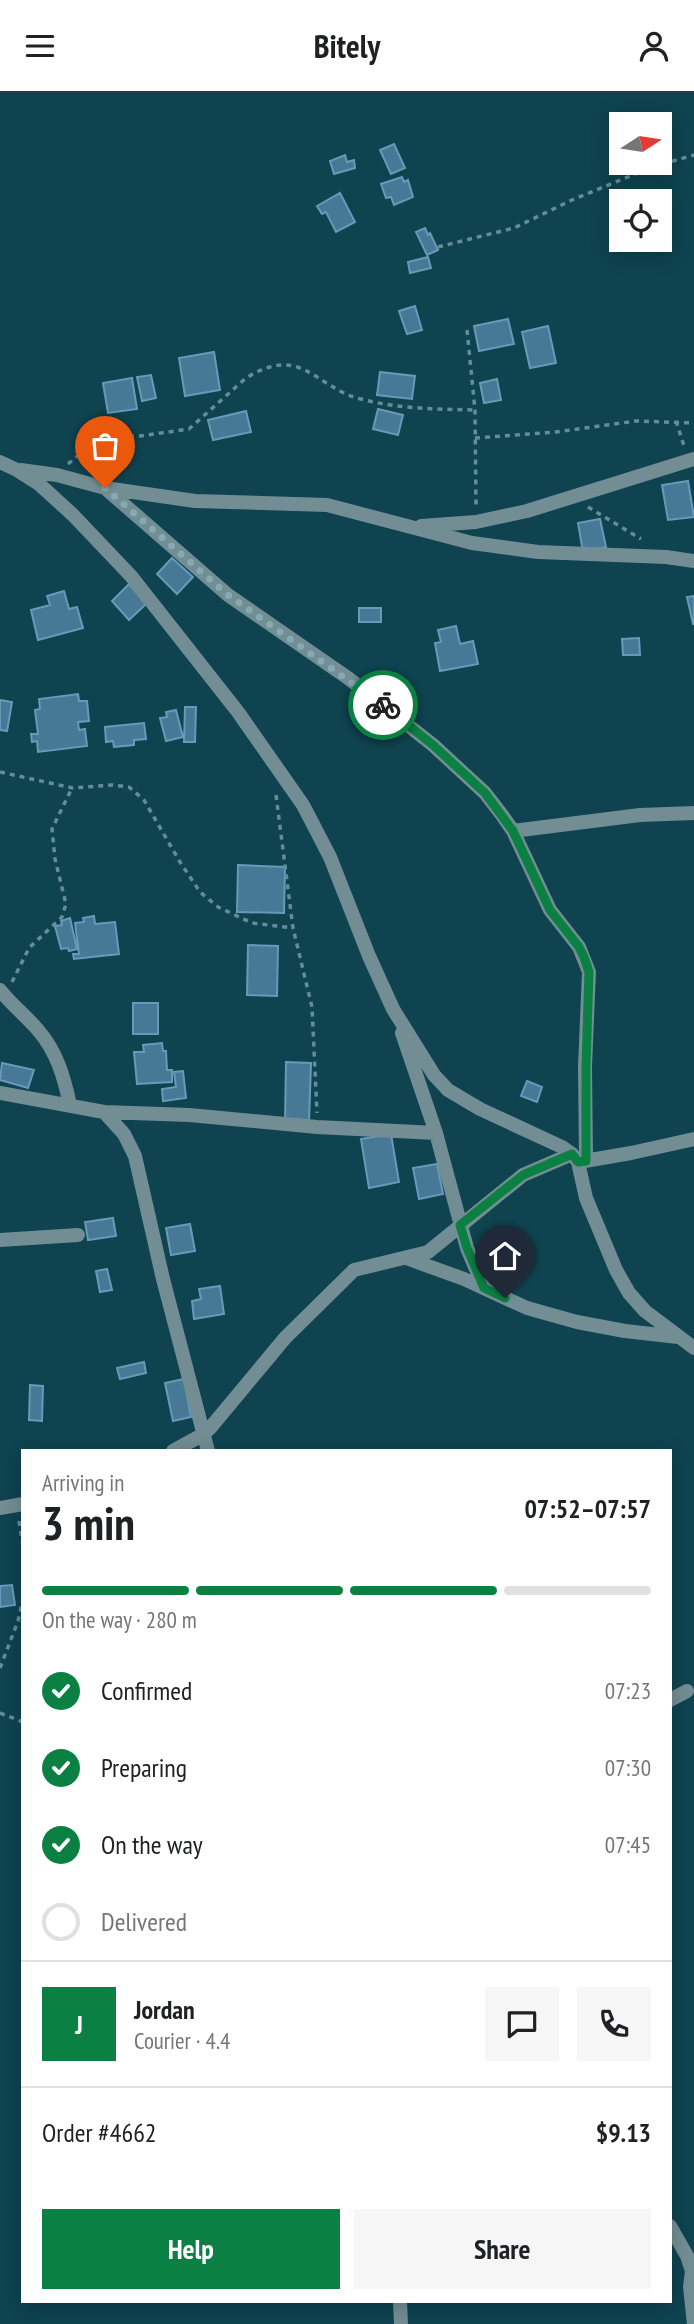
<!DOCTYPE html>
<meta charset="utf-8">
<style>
body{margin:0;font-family:"PT Sans Narrow",sans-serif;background:#f6f6f6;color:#202124;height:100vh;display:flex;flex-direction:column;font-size:26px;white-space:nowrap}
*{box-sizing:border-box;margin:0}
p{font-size:23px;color:#757577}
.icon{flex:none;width:38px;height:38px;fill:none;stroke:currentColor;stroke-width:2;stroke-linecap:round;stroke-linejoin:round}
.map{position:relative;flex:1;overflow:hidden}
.side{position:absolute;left:21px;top:1358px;width:651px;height:854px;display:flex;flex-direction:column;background:#fff;border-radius:0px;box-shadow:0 4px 18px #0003}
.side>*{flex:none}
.needle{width:46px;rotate:78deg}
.buttons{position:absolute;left:609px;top:21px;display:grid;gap:14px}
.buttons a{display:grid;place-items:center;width:63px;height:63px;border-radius:0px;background:#fff;box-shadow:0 4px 18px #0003;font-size:35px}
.pin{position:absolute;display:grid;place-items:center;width:60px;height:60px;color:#fff;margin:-72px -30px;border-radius:50% 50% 50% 0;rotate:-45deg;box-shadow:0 0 7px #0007}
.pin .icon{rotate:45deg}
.courier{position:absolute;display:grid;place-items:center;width:70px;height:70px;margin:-35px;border:5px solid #0b8043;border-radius:50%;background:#fff;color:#222;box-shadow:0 2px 9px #0007}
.overview em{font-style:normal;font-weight:600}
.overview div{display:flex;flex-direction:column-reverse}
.overview{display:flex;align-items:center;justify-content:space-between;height:119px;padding:0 21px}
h1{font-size:46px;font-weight:600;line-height:52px}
.bar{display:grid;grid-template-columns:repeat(4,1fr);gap:10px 7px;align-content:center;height:84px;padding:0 21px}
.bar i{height:9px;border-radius:5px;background:#e0e0e0}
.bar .current{background:#0b8043}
.bar p{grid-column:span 4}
.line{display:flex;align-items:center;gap:18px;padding:0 21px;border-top:2px solid #e0e0e0}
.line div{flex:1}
.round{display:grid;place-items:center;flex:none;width:74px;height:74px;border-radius:0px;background:#f6f6f6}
ol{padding:0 21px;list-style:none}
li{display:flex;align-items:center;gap:21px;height:77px}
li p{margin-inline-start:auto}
li .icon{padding:7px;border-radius:50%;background:#0b8043;color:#fff;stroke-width:4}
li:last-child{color:#757577}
li i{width:38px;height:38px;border:4px solid #e0e0e0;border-radius:50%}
.action{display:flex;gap:14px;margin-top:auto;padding:14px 21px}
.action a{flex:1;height:80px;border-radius:0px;background:#0b8043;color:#fff;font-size:28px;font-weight:600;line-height:80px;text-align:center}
.action a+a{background:#f6f6f6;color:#202124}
header{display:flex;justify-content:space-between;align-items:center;height:91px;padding:0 21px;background:#fff;font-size:32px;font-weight:600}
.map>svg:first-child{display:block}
</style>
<header><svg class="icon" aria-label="menu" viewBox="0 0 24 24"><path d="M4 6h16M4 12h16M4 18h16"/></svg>Bitely<svg class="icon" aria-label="person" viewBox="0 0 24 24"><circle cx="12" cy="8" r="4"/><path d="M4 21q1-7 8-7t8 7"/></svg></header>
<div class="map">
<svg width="694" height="2233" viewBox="0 0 694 2233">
<rect width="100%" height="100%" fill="#0e434f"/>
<!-- building -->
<path fill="#477996" stroke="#679ab8" stroke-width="2" d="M394,53L405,77L391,83L380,59Z
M345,64L347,71L354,69L355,77L334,83L330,70Z
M402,86L404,91L408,89L413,106L394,114L391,106L386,107L381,93Z
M340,102L355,131L336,141L326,121L322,123L317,115Z
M425,137L428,144L430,142L438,159L427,164L416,141Z
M428,166L431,177L410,182L408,171Z
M415,215L422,239L407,243L399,220Z
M508,228L514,253L479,260L474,235Z
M548,235L556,272L530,277L522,241Z
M214,261L220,299L185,305L179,267Z
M380,281L415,285L412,308L377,304Z
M151,284L156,307L142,310L137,286Z
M132,287L137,318L108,322L103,292Z
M497,288L501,309L484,312L480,292Z
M378,318L403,324L398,344L373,338Z
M246,320L251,341L213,349L208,329Z
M688,390L694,426L668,429L662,394Z
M600,428L606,456L583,461L578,432Z
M172,467L193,486L177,503L157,483Z
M129,493L146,513L129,529L112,510Z
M64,500L69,518L77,516L83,537L38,549L31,519L50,514L47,505Z
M694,505V533H693L687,506Z
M359,517H381V531H359Z
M456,535L460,553L473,550L478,573L440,580L435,552L441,551L438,539Z
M639,547L640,564H623L622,548Z
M78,603L79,610H87L89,630L78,631L79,639L85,638L87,655L38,661L37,650L32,651L31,643H38L35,619L40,618L39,608Z
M0,609L12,611L7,640L0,639Z
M185,616H196L195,651H184Z
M176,619L183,646L166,650L160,627L167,626L166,621Z
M144,632L146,648L134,649V654L114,656L113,650L106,651L105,636Z
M238,774L285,776L284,822L237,821Z
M94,825L95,833L115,831L119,863L74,868L73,863H79L75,832L84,831L83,827Z
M70,827L77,858L69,860L68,857L61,858L55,835L62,834L61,830Z
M248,854L278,855L277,905L247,904Z
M133,912H158V943H133Z
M162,952L163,960H166L167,979H172V991L137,993L134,961H144L143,954Z
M286,971L311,972L309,1032H285Z
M2,972L34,979L28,997L0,989Z
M183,980L186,1007L163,1010L162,998L176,996L174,981Z
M527,990L542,996L537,1011L521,1005Z
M391,1043L399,1091L369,1097L361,1048Z
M437,1073L443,1103L419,1108L413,1077Z
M113,1127L116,1145L88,1149L85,1131Z
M190,1133L195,1160L171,1164L166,1137Z
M107,1178L112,1199L100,1201L96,1180Z
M220,1195L224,1223L194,1228L192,1210L201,1208L199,1198Z
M144,1271L146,1282L120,1288L117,1277Z
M184,1288L191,1326L173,1330L165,1292Z
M30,1294L43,1295L42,1330L29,1329Z
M12,1494L15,1514L0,1516V1495Z"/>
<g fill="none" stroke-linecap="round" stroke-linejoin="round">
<!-- path -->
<path stroke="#638e98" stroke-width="3.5" stroke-dasharray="5 5" stroke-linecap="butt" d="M438,156L514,137L572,109L652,76L694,64
M467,239L475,319L476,414
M676,330L684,355
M475,347L556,341L636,330L694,332
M68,373L95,350L108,346L140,345L189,338L246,287C302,252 315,297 361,308C398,318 437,318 475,319
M588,416L641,448
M0,681L73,697L112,694L129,696L144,709L180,771L200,801L218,816L252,832L293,837
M276,704L293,837L312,916L317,1022
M12,891L29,857L62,826L66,813L55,768L52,738L72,697
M19,1430L23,1455
M0,1577L18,1530L23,1508V1464
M0,1622L23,1631"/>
<!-- minor -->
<path stroke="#738d94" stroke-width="14" d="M0,371L17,379L39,393L73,424L131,485L238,621L303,714L330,766L369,865L393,918L434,984L448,999L480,1018L562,1056L572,1063L578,1071L586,1107L616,1179L629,1202L645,1220L694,1257
M21,379L57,384L105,397L195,410L327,414L472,452L538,461L666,466L694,470
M105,397L228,504L348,587L433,654L485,702L502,724L513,740L550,819L579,856L589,881L585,975L586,1070
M421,435L476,431L527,420L694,368
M513,740L640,724L694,722
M0,899C11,913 26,925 38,939C57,961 64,986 70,1014
M402,942L436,1042L467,1157L484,1197
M0,1002L104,1021L124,1043L135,1065L163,1188L208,1360
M104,1021L189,1024L317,1036L436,1042
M579,1071L631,1062L694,1048
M0,1149L78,1144
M406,1167L464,1188L527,1217L577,1231L625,1240L678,1246
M173,1360L204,1343L211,1336L285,1247L354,1179L428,1161L523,1084L572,1063
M0,1417L23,1413
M670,1609L687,1600
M670,2135L687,2165L692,2180L690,2196L694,2233
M400,2210L401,2233"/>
</g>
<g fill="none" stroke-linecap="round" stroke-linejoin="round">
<!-- done -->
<path stroke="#84aab4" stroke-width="7" stroke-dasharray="0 12.6" d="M105,397L228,504L383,614"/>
<!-- route -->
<path stroke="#0b8043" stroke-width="9" d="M383,614L433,654L485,702L513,740L550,819L579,856L584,866L589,881L586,975V1070L578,1071L572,1063L523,1084L460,1134L467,1157L484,1197L505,1207"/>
</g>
</svg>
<div class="buttons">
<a><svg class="needle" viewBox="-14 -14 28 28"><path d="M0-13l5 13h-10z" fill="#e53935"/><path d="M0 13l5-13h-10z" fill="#757577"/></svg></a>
<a><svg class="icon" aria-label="locate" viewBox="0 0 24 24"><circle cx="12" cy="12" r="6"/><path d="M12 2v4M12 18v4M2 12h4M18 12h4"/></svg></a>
</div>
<div class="pin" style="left:105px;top:397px;background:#ea580c"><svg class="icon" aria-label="bag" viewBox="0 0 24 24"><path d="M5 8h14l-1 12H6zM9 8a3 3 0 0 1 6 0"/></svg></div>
<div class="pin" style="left:505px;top:1207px;background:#1f2937"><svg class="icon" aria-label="home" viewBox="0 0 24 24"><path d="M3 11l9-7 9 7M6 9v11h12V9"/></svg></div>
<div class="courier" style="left:383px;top:614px"><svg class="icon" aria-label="bike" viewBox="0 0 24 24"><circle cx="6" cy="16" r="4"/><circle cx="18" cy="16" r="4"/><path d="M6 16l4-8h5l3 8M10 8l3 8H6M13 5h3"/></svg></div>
<section class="side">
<div class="overview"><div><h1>3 min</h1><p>Arriving in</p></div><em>07:52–07:57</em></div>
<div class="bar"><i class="current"></i><i class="current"></i><i class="current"></i><i></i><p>On the way · 280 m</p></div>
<ol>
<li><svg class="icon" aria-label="check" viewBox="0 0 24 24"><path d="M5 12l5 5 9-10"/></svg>Confirmed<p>07:23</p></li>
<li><svg class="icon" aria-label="check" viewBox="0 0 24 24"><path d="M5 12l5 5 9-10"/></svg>Preparing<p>07:30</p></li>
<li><svg class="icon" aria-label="check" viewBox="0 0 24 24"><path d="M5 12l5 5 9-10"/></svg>On the way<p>07:45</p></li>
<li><i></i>Delivered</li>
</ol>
<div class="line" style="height:126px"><b class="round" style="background:#0b8043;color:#fff">J</b><div><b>Jordan</b><p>Courier · 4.4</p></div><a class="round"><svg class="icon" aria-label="chat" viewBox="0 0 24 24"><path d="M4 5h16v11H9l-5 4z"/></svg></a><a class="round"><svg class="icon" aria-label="phone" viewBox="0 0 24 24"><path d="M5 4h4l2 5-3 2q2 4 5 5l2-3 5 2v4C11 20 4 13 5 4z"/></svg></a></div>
<div class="line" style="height:91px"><div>Order #4662</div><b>$9.13</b></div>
<div class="action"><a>Help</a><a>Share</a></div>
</section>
</div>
